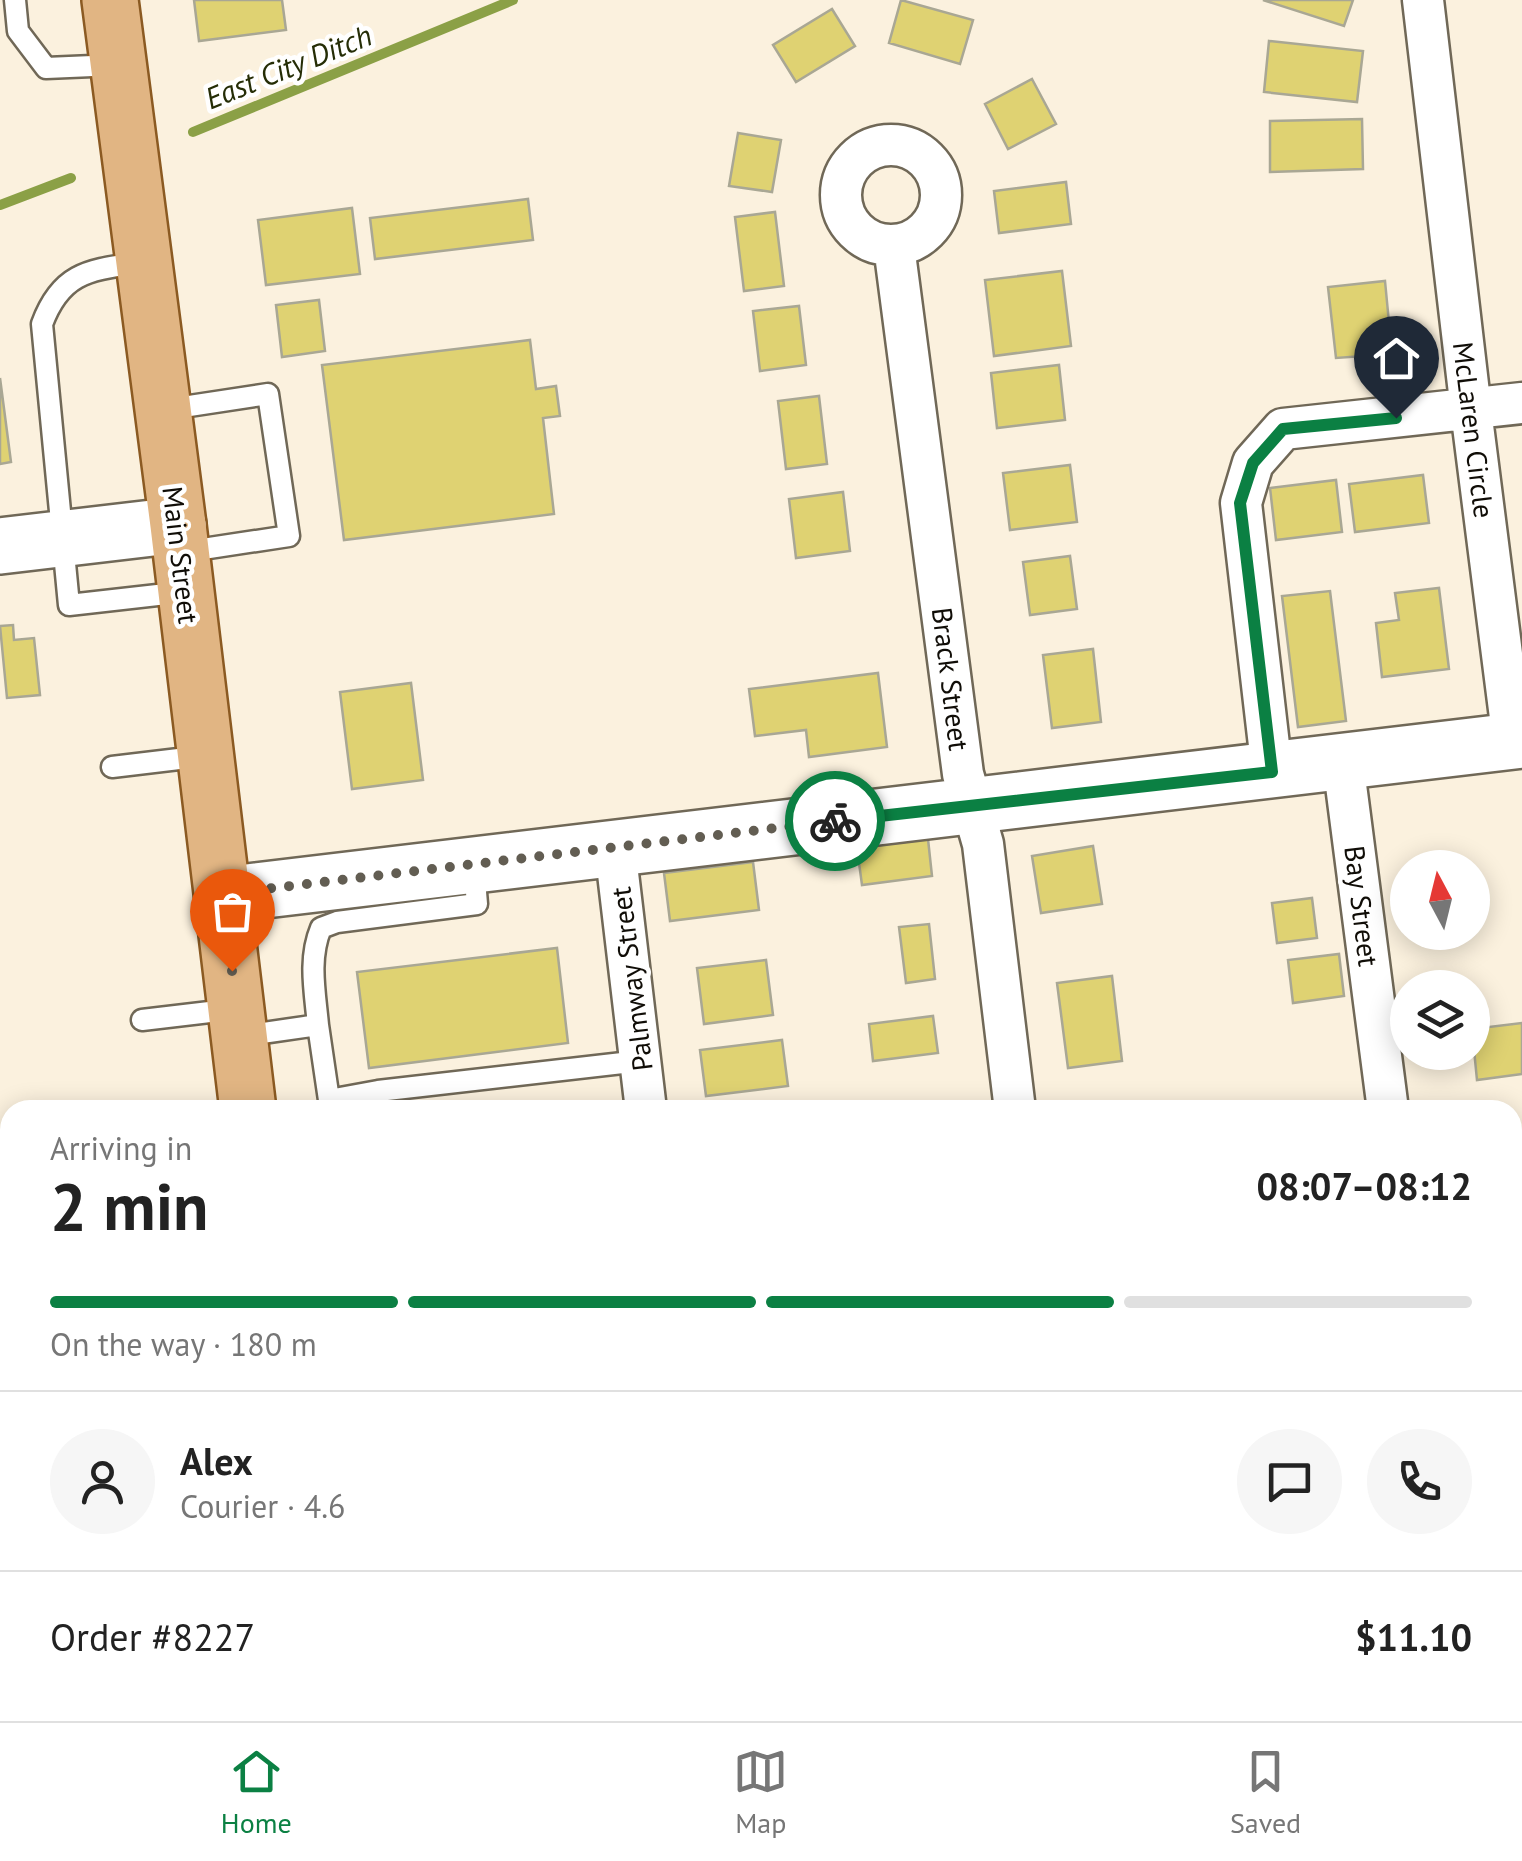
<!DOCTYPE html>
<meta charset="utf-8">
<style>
body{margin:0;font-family:"PT Sans",sans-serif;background:#f6f6f6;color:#222;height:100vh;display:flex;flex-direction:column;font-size:38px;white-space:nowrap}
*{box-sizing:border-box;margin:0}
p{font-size:32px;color:#767676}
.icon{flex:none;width:55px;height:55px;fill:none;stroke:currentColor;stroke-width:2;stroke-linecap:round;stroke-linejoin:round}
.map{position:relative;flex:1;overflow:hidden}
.side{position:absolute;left:0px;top:1100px;width:1522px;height:622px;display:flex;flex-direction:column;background:#fff;border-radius:30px 30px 0 0;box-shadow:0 5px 25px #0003}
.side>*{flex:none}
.needle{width:65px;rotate:353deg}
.tools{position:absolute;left:1390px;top:850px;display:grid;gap:20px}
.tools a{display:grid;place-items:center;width:100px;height:100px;border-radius:50%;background:#fff;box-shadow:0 5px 25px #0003;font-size:50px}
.pin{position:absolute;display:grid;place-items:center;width:85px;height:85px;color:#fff;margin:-102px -42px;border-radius:50% 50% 50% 0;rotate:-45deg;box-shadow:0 0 10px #0007}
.pin .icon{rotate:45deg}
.courier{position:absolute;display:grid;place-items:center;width:100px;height:100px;margin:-50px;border:8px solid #0b8043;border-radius:50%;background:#fff;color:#222;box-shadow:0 2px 12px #0007}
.overview em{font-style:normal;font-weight:800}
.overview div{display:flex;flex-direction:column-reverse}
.overview{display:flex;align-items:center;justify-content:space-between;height:170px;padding:0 50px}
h1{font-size:65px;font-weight:800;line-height:75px}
.bar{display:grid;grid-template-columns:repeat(4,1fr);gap:15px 10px;align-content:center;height:120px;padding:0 50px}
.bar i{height:12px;border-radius:8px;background:#e0e0e0}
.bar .selected{background:#0b8043}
.bar p{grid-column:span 4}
.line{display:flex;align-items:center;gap:25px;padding:0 50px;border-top:2px solid #e0e0e0}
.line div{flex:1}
.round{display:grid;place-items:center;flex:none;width:105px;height:105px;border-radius:52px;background:#f6f6f6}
.menu{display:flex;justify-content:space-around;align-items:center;height:140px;border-top:2px solid #e0e0e0;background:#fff;font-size:28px;color:#767676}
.menu a{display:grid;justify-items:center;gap:5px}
.menu .selected{color:#0b8043}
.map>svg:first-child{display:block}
</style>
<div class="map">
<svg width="1522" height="1721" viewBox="0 0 1522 1721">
<rect width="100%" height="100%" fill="#fbf1de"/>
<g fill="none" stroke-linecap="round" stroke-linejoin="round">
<!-- stream -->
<path stroke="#8ba046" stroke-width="10" d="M193,132L513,0
M0,205L71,178"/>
</g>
<!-- building -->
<path fill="#dfd272" stroke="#a9a794" stroke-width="2.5" d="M194,0H282L286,30L199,41Z
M901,0L973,20L960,64L889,43Z
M1263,0H1353L1344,26Z
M832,9L855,46L796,82L773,45Z
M1269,41L1363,51L1357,102L1264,92Z
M1032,79L1056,124L1008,149L985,104Z
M1362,119L1363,169L1270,172V121Z
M738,133L781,140L772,192L729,186Z
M1066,182L1071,224L999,233L994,191Z
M528,199L533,240L375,259L370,218Z
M352,208L360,274L266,285L258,220Z
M775,212L784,286L744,291L735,217Z
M1062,271L1071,346L994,356L985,280Z
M1385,281L1392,354L1336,358L1328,287Z
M319,300L325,351L282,357L276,305Z
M799,306L806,365L760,371L753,311Z
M530,340L536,389L556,386L560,416L543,418L554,514L344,540L322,365Z
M1059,365L1065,420L997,428L991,373Z
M0,378L11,462L0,464Z
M819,396L827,464L786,469L778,401Z
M1070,465L1077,522L1010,530L1003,473Z
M1423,475L1429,523L1355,532L1349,484Z
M1336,480L1342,532L1276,540L1270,488Z
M843,492L850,551L796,558L789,499Z
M1070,556L1077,609L1030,615L1023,562Z
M1439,588L1449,669L1382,677L1376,623L1399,620L1395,593Z
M1330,591L1346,721L1298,727L1282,596Z
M13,625L14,640L34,638L40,695L7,698L0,626Z
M1093,649L1101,722L1052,728L1043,655Z
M878,673L887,747L809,757L806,730L755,736L749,689Z
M411,683L423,780L352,789L340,692Z
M928,839L932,876L862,885L857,848Z
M1093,846L1102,904L1041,913L1032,856Z
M753,862L759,910L670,921L664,873Z
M1312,898L1317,938L1277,943L1272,903Z
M929,924L935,979L906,983L899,927Z
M557,948L568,1043L369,1068L357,972Z
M1339,954L1344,996L1293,1003L1288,960Z
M766,960L773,1015L704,1024L697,968Z
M1112,976L1122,1061L1068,1068L1057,983Z
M933,1016L938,1053L873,1061L869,1024Z
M1522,1023V1074L1477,1080L1472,1029Z
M782,1040L788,1086L706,1096L700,1050Z
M10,1477V1578L0,1579V1479Z
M139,1712H183L184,1721H140Z
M421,1712H591L592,1721H422Z
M793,1712H836L837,1721H794Z"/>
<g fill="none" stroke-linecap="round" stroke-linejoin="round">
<defs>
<path id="lane" d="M15,0L18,31L46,68L116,65
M143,262C92,270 62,270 42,324L69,605L184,592
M163,410L268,394L289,536L183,552
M112,767L204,756
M142,1020L235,1009
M318,1025C315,992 308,959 321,928L337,922L477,904L474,868
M242,1036L318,1025L329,1100L378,1091L640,1061"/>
<path id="street" d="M1423,0L1471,410L1513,741
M841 195a50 50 0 1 1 100 0a50 50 0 1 1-100 0Z
M894,246L963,774L983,844L1015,1110
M1343,762L1388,1110
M1272,771L1241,503L1253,463L1283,429L1522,403
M615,848L646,1110
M717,1712L718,1721
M1089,1712L1090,1721
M1468,1712L1469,1721"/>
<path id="secondary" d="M0,546L178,525
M223,895L1522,740"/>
<path id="primary" d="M110,0L178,525L248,1110
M323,1712L324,1721"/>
</defs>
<!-- lane casing -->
<use href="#lane" stroke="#706857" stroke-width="25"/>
<!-- street casing -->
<use href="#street" stroke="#706857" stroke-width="45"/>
<!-- secondary casing -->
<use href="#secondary" stroke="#706857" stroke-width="60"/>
<!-- primary casing -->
<use href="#primary" stroke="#8b5a22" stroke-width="60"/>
<!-- lane -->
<use href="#lane" stroke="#fff" stroke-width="20"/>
<!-- street -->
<use href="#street" stroke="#fff" stroke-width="40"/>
<!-- secondary -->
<use href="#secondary" stroke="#fff" stroke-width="55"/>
<!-- primary -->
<use href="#primary" stroke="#e1b583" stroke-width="55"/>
</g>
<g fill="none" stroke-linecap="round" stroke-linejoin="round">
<!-- done -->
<path stroke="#625d52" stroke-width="10" stroke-dasharray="0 18" d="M232,971L223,894L835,821"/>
<!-- route -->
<path stroke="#0b8043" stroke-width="12" d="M835,821L1272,772L1240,503L1253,463L1283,429L1396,418"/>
</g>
<g text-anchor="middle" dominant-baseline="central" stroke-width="9" stroke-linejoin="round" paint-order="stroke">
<!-- street labels -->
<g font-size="28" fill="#100d07" stroke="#fff">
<text transform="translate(1474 430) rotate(83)">McLaren Circle</text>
<text transform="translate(181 555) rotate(83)">Main Street</text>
<text transform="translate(951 679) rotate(83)">Brack Street</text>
<text transform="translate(1362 906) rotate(83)">Bay Street</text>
<text transform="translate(631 979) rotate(-97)">Palmway Street</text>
</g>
<!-- water labels -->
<g font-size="30" font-style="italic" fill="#252d06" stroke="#fff">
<text transform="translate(288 66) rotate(-22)">East City Ditch</text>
</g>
</g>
</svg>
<div class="tools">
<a><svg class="needle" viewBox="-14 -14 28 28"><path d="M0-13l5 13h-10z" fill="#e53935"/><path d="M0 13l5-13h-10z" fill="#767676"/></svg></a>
<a><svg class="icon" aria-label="layers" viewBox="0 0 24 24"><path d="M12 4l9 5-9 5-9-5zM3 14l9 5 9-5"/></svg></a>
</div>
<div class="pin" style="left:232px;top:971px;background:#ea580c"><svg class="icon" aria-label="bag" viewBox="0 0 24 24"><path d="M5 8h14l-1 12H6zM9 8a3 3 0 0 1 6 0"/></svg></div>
<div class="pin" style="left:1396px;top:418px;background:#1f2937"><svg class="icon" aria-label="home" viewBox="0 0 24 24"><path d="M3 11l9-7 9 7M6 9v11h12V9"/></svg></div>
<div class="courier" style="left:835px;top:821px"><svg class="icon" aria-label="bike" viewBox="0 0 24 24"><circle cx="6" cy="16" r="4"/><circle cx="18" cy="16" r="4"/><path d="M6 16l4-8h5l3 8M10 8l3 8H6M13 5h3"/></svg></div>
<section class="side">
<div class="overview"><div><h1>2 min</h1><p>Arriving in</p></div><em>08:07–08:12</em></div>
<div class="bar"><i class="selected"></i><i class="selected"></i><i class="selected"></i><i></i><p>On the way · 180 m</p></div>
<div class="line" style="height:180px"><a class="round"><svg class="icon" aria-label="person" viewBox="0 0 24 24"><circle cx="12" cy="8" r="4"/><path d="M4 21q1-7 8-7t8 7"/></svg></a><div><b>Alex</b><p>Courier · 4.6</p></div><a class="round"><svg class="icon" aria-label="chat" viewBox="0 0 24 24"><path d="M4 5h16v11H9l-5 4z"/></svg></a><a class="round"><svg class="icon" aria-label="phone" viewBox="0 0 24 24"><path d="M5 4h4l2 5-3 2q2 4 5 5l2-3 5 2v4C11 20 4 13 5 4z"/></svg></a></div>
<div class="line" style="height:130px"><div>Order #8227</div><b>$11.10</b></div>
</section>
</div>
<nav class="menu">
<a class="selected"><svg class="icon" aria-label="home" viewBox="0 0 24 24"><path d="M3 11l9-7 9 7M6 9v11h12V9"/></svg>Home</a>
<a><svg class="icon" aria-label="map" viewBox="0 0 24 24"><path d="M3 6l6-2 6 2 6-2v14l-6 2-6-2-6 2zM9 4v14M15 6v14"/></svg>Map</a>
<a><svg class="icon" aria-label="saved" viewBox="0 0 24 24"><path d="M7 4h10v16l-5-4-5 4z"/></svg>Saved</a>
</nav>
